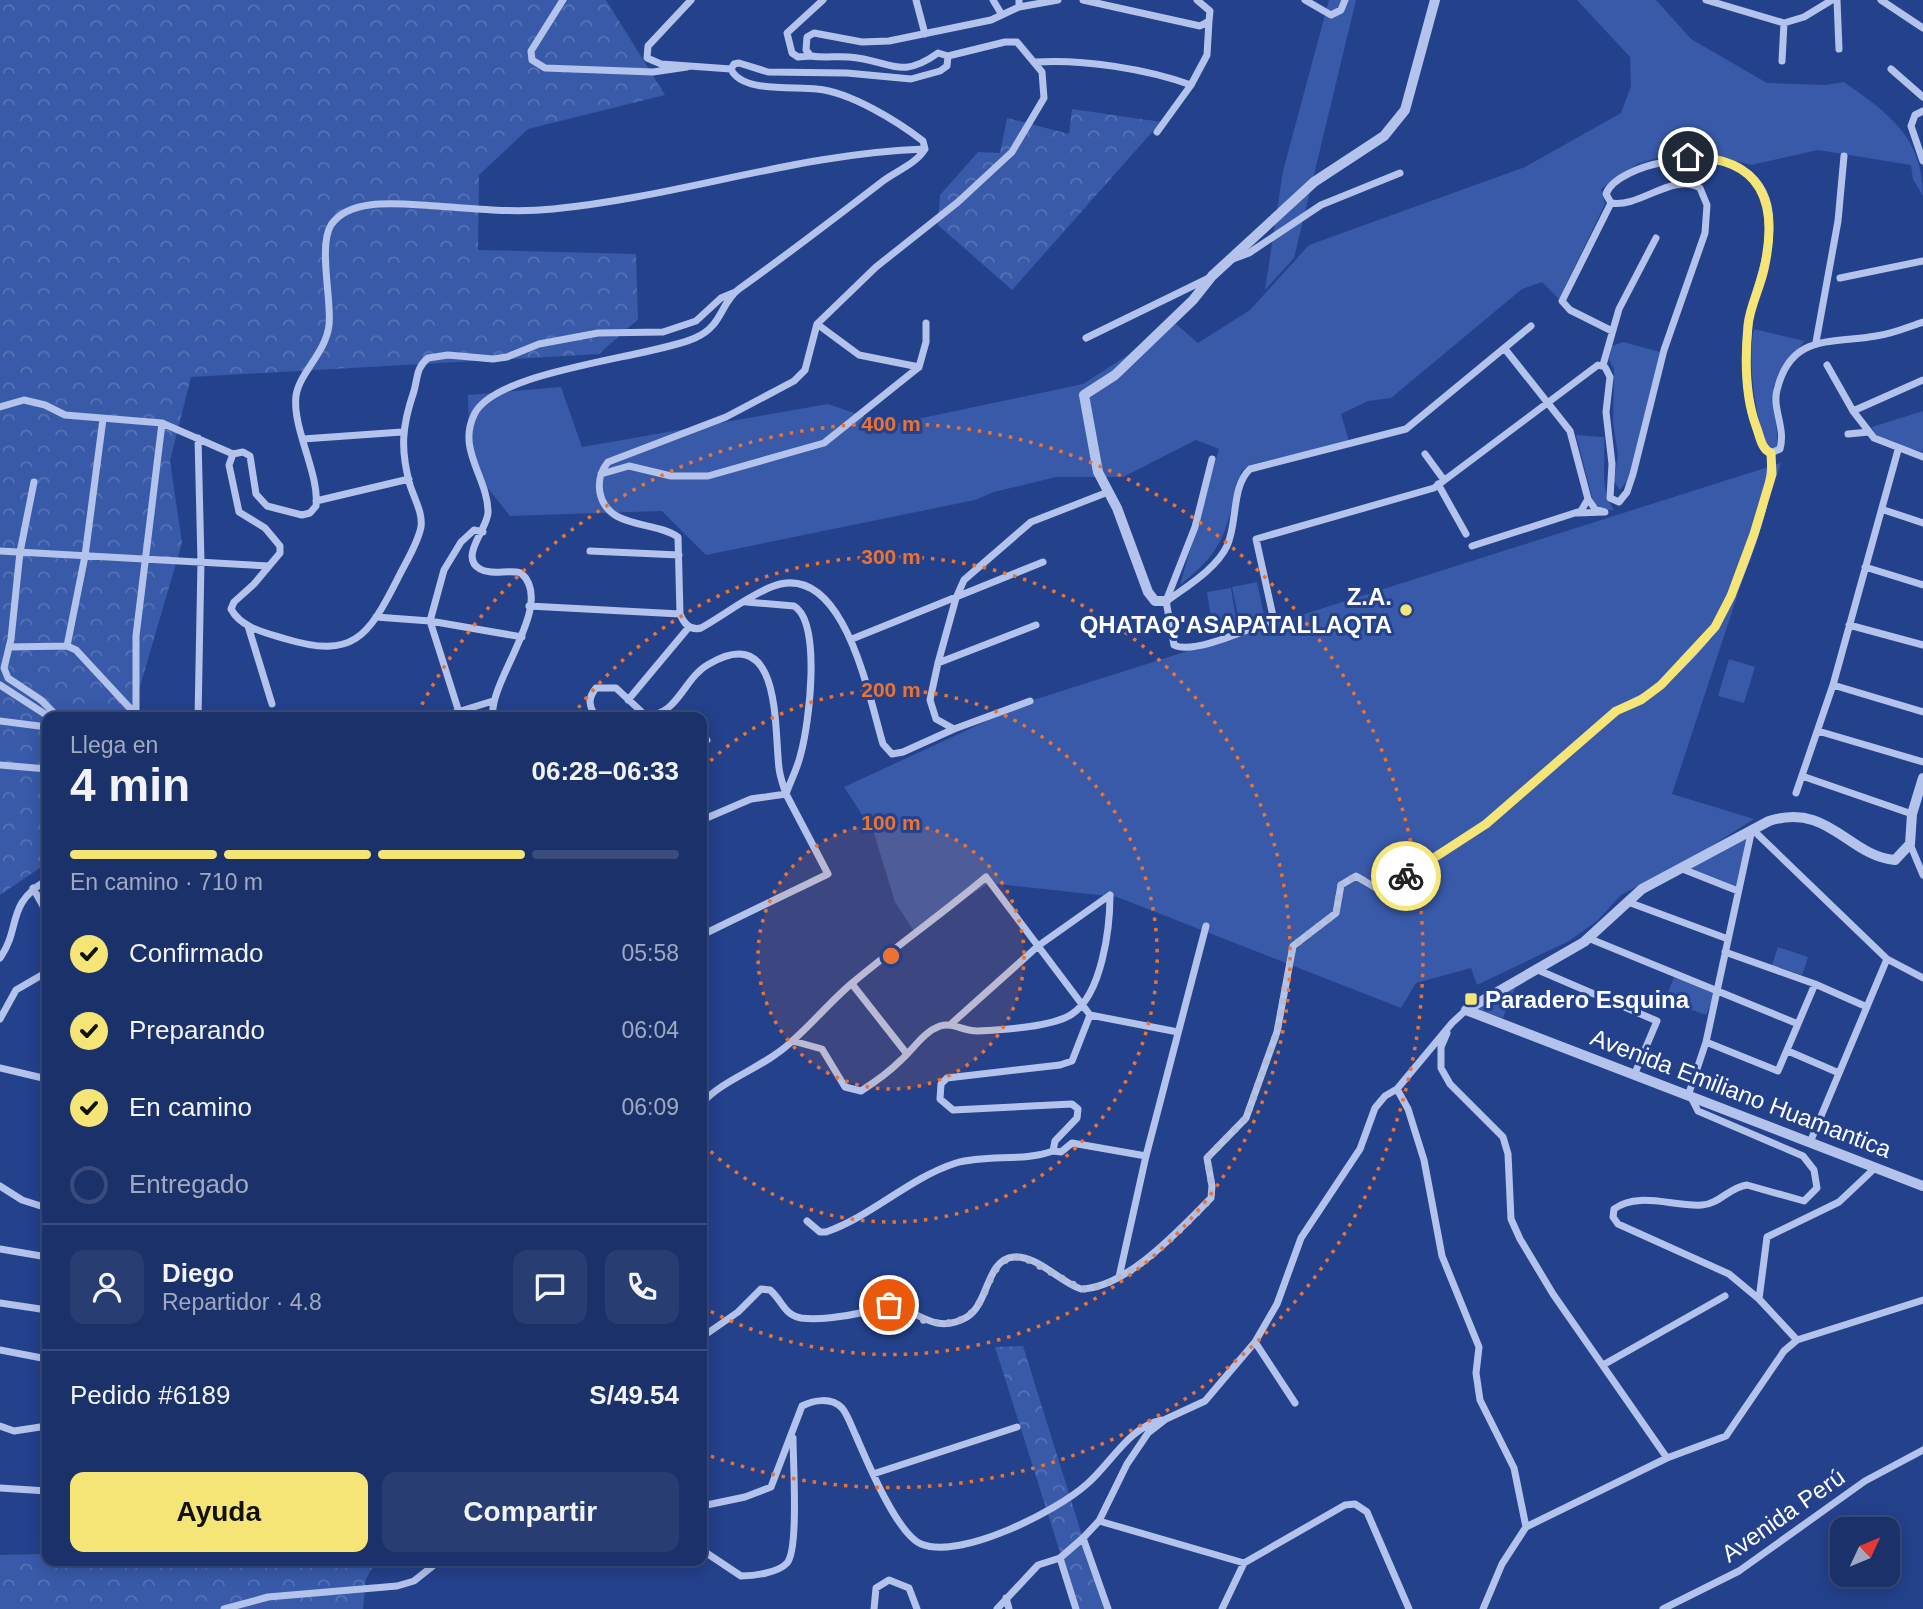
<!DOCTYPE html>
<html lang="es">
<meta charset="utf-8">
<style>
body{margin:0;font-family:Helvetica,sans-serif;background:#283d71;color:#f1f3f6;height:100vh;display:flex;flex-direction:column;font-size:26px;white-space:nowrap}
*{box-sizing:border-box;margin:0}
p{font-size:23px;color:#a0a9c0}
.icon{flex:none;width:38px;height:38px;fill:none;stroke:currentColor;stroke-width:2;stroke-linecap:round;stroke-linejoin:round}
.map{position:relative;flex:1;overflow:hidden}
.panel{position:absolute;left:42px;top:712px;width:665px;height:854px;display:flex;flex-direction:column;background:#1b3169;border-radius:14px;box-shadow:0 4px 18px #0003,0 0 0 2px #394c7d}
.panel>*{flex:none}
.needle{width:46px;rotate:46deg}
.buttons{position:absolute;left:1830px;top:1517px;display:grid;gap:14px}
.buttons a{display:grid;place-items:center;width:70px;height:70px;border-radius:14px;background:#1b3169;box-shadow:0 4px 18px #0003,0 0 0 2px #394c7d;font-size:35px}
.pin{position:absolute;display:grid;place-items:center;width:60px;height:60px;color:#fff;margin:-30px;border:4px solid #fff;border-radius:50%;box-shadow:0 2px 7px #0007}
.courier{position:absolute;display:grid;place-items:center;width:70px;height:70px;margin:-35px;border:5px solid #f5e476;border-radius:50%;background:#fff;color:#222;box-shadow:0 2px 9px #0007}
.headline em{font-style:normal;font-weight:800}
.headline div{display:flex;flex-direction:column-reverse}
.headline{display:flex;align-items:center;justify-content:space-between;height:119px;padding:0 28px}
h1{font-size:46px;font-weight:800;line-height:52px}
.bar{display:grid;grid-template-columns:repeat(4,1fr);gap:10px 7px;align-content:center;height:84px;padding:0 28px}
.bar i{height:9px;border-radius:5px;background:#394c7d}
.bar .selected{background:#f5e476}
.bar p{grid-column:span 4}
.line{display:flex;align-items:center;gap:18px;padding:0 28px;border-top:2px solid #394c7d}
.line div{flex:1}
.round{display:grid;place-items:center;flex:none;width:74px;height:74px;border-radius:14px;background:#283d71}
ol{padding:0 28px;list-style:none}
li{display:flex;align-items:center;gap:21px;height:77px}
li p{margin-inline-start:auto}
li .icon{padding:7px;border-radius:50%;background:#f5e476;color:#111;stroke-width:4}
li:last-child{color:#a0a9c0}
li i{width:38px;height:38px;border:4px solid #394c7d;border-radius:50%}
.cta{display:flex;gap:14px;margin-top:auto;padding:14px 28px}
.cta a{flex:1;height:80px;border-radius:14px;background:#f5e476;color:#111;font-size:28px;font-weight:800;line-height:80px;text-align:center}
.cta a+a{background:#283d71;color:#f1f3f6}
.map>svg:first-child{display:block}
</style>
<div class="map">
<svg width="1923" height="1609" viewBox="0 0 1923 1609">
<defs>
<pattern id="forest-crowns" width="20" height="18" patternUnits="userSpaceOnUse" patternTransform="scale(1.75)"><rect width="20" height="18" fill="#385aa9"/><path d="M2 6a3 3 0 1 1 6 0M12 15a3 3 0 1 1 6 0" fill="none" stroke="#5673b6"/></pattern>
</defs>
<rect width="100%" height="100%" fill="#24418c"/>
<!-- grass -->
<path fill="#385aa9" d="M1329,0H1356L1294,258L1265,290L1283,171Z
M1577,0H1656L1691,39L1767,83L1825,85L1844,82C1888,113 1923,137 1923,196L1913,179L1911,165L1818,150L1751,165L1700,151L1671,154L1637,164L1601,189L1605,204L1559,299L1542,282L1522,289L1391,398L1368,401L1341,414L1349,441L1249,465L1241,472C1225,528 1229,547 1180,585L1219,449L1196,440L1123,477H1056L994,492L975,500L706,555L662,511L510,516L483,482L469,435L468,395L561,387L582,447L828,404L889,425L1083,384L1176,324L1198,343L1250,310L1309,245L1525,167L1621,113L1631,86L1630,57Z
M1754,329L1804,341L1773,387L1778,448L1770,450C1755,424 1747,358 1754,329Z
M1623,342L1660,352L1628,479L1620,490L1614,481L1618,455L1613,423L1614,369L1609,360L1612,346Z
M1923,411V452C1908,447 1876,444 1872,427Z
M1576,435L1604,437C1606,463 1599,490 1614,510C1602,511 1597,508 1592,497Z
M1781,463L1672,794L1754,819L1700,853L1621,895L1597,921L1569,941L1477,985L1471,968L1416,983L1401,1008L1117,897L989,883L914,931L895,902L874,833L844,787L1030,701Z
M1257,582L1265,620L1240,625L1232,587Z
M1231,588L1237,626L1213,630L1207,592Z
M1729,659L1755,667L1744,703L1718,696Z
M1752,829L1738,891L1680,868Z
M1778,947L1808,957L1802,975L1772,965Z
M1674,977L1716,993L1706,1015L1665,1000Z
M1516,986L1503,1018L1475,1010Z"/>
<!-- forest -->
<path fill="url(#forest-crowns)" d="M0,0H606L665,95L528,129L479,175L478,250L636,254L638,319L599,354L191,377L170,461L182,543L131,717L47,718V863L0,895Z
M1072,109L1161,122L1012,290L938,225L940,195L978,152L1000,153L1007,118L1069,134Z
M1023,1346L1105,1609H1078L995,1347Z
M47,1554V1561H376L366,1579L363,1609H0V1555Z"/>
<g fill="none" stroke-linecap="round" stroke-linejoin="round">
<!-- minor -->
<path stroke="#b3c3eb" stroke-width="7" d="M563,0L531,51L532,60L545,68L653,72L687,67
M691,0L648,46L647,58L661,64L731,69
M916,0L925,34
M993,0L1002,15
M1019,0V7L1058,0
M1083,0L1200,26L1209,21L1210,11L1197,0
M1305,0L1331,15L1341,10L1345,0
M1706,0L1784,23L1804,17L1832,0
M1837,0L1839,49
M1881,0L1923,28
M811,56L798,57L792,53L787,33L823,0
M948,56L1005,42H1017L1042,72L1044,98L1012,152L958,202L876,267L817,324L805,370L794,381L726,417L608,462C600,472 598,481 600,493C608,530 654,520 678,537L680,614C684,624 690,631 701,628C724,615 747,597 771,587C844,557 869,698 883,744L892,754L903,752L954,729L1030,701
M1782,61L1784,23
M1036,62C1083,59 1147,69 1191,85L1207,55L1209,21
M1891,69L1923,97
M1923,111L1915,115L1911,126L1923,161
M1157,132L1191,85
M1611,203L1562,301L1570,310L1612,331
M1233,259L1249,253L1321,205L1400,173
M1840,278L1923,261
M733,293L721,298L696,321L663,332L598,333L539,344L507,357L493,359L448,355L428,358C416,368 418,377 414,391C402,426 400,449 410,485C414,498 423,513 421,527C417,546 405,563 397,580C368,637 353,659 286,639C266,633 241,628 231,609L234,602L254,584L280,553V546L265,528L239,512L229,465L233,454L243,452L250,456L256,494L267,506L302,515L310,513L316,506C320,475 292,428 296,396C299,373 326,353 329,325C332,301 318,246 331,225C351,195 408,205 437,206C476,209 514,213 553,209C678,197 799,153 925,149
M817,324L859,355L919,367
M1086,338L1209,278
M1816,342L1838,221L1844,156
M1603,365L1619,309L1656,238
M1827,365L1853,411L1874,438L1923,457
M0,407L24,400L45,405L65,415L162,423L233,454
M1853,411L1923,380
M1848,434L1869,432
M303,439L402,432
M1425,454L1444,480
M1212,459L1195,527L1166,601L1174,645C1193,655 1248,629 1270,621L1273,616L1256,539L1434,488L1598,365L1605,367L1610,377L1606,412L1612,464L1610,498L1619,502L1627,492L1633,474L1664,350L1705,233L1707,205L1700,188C1673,172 1640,208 1611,203L1606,194C1612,177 1644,166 1660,163C1724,149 1781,168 1768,246C1764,272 1752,298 1749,324C1744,364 1746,413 1765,450L1771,453L1780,449C1786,428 1772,409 1777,390C1791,333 1831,344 1876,336C1892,334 1908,327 1923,322
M601,474L629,466L671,476H708L824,443L919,367L926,342V323
M34,482L20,552L11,639L4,668L8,678L41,700L59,718
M1438,484L1466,534
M316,501L409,479
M1884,510L1923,523
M1577,513L1605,512L1595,509L1588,499
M1472,546L1581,511L1588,499L1570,431L1505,349
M0,551L269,566
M590,551L679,555
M1865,567L1923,585
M1167,601C1187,586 1216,569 1227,546C1238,522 1231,487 1250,469L1406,429L1531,326
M529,606L680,614
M376,617L430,621L522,637
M1849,625L1923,645
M248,626L272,704
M852,639L1043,562
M67,646L85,556L103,419
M9,647L67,646L76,650L139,718
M938,663L1036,625
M0,685L51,718
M1833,685L1923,712
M628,700L689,627
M458,709L430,621L444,570L461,542L474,530L483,532
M136,714V636L162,423
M198,718L201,562L198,438
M438,718L493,701
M493,718C487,682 557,604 521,573C508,569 492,576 480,569C458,557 489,527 488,512C488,478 457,450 474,415C494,370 649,358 695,338C723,326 720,303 739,289C788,254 835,218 883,181C896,171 916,164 925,149L923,141C897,121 850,92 817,89C794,86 741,93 731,69L734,64L739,63L768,72L847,73L911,79L940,71L947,66L948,56L938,53C899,81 890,60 849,57C836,56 824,58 811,56L806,50L807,37L814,33L862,42L889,41L991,20L1019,7
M597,718C589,707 587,699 596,688H616L645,715C678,717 683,678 709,664C782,621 774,728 779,768C780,777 783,785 786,794C791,780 798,767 801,753C809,724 822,622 794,606L746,602
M0,721L47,727
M954,729L936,719L930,700L938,663L956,598L964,580L1031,522L1108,492
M1818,731L1923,762
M702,742L707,740
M0,765L47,769
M1802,776L1912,814
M1796,793L1833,685L1898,450
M702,820L751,799L786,794L828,874L702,935
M1752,829L1706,1042L1689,1093L1698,1111L1803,1156L1814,1170L1817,1188L1804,1201L1747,1185C1730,1187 1719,1204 1702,1205C1674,1207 1638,1191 1614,1209L1613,1217L1618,1224L1729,1274L1759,1299L1797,1340
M1752,829L1887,959L1923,978
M1910,844L1923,875
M1680,868L1738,891
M33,888L47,913
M1628,902L1728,939
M1588,938L1798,1024
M1725,952L1815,984L1867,1007
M0,958C22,926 5,905 47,880
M1538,970L1657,1021L1635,1073
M852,984L907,1054
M1090,1015L1072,1061L1060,1065L947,1078L941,1084L940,1099L953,1110L1072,1104L1078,1109L1077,1118L1055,1141L1053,1151L1061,1152L1072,1143L1146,1156
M0,1019L16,990L47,972
M47,1021V1066
M951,1024L1038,946L1110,895
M1447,1033L1441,1047V1068L1450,1084L1503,1137L1508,1154L1511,1219L1520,1239L1553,1294L1667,1458
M793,1041L822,1049L845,1087L861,1091C875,1082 888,1073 900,1061C913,1050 923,1032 940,1026C953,1022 963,1031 977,1031C1000,1030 1053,1027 1072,1014C1102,994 1110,928 1110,895
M1706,1042L1778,1071L1815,984
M1788,1051L1839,1073
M0,1068L47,1079
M1397,1089L1408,1109L1424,1160L1442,1256L1479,1347L1476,1373L1480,1400L1514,1468L1526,1527
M702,1103C725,1078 763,1068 790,1043C811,1025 830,1002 851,984C895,947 942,914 986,877L1090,1015L1178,1032
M1811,1140L1887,959
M0,1186L22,1200L47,1208
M807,1221L820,1232H826C872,1216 909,1178 956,1163C988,1154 1022,1162 1053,1151
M0,1249L47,1257
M1119,1277L1146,1156L1206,926
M1759,1299L1767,1237L1839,1202L1876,1167
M0,1303L47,1310
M702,1337L738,1312L761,1289L770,1290C782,1300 784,1315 801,1318C818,1320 843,1317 860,1313C870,1311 880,1304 891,1305C917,1309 934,1336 967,1317C989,1304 986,1259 1014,1257C1037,1255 1060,1282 1081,1289C1127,1288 1180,1229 1211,1198L1212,1186L1207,1158L1246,1118L1277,1032L1293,946L1336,913L1341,885L1356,876L1376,888L1385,889L1486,824L1616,711C1632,701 1646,699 1662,684C1680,667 1703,645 1716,625C1739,587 1773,496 1771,453
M1255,1342L1295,1403
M0,1350L47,1359
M1603,1365L1725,1296
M0,1426L14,1431L47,1426
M873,1474L1017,1427
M0,1488L47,1491
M702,1506L745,1497L771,1487L802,1406C814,1400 831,1397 842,1408C848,1415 852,1428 856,1436C867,1461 897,1534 921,1544C961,1560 1057,1511 1087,1484C1112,1462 1129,1427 1162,1420
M1099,1521L1244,1563
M702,1550L741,1576C753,1576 778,1573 787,1563C799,1550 793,1461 793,1438
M1060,1558L1076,1609
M1006,1598L1009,1609
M224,1609L268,1597L397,1586L414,1581L439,1561
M874,1609L876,1588L889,1580L909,1588L917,1609
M997,1609L1038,1565L1060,1558L1083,1538
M1108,1609L1083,1538L1099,1521L1127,1464L1148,1433L1166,1419L1205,1401L1255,1342L1277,1304L1301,1238L1360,1149L1375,1108L1385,1096L1397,1089L1452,1023L1466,1010
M1222,1609L1244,1563L1345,1505L1355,1504L1367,1512L1409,1609
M1483,1609L1502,1564L1526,1527L1667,1458L1726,1436L1784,1351L1797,1340L1923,1300
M1663,1609L1739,1571L1865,1481L1923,1450"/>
<!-- tertiary -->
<path stroke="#b3c3eb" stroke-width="10" d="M1166,601H1155L1148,592L1117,508L1098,472L1084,395L1115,375L1193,300L1212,276L1314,182L1384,136L1405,110L1435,0
M1466,1010L1584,942L1642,889L1769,821C1829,802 1848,856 1895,860L1910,844L1912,814L1923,778
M1466,1010L1923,1186"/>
</g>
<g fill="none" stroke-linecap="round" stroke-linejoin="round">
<!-- done -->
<path stroke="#b2bcd7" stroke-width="7" stroke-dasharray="0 12.6" d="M889,1305C903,1309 915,1319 930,1322C1001,1333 974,1253 1023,1257L1082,1289C1127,1288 1181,1229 1211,1198L1212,1186L1207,1158L1246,1118L1277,1032L1293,946L1336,913L1341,885L1356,876C1381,891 1381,891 1406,876"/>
<!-- route -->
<path stroke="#f5e476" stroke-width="9" d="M1406,876L1486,824L1616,711L1641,700L1661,685L1715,627L1731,596L1754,534L1772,474L1771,453C1761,449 1760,436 1756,426C1745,396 1745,357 1748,325C1750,306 1760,288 1764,269C1779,202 1762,157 1688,157"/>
</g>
<!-- distance rings -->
<circle cx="891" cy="956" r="133" fill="#eb7230" fill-opacity=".12"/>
<g fill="none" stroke="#eb7230" stroke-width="3.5" stroke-dasharray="3.5 7">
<circle cx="891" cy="956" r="133"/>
<path d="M703 768A266 266 0 1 1 703 1144"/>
<path d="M572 716A399 399 0 1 1 704 1308"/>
<path d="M417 714A532 532 0 1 1 705 1454"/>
</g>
<!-- markers -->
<g fill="#f5e476" stroke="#24418c" stroke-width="2.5">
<circle cx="1406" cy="610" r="7"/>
<rect x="1464" y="992" width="14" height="14" rx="3.5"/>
</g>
<g text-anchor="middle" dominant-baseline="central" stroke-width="6" stroke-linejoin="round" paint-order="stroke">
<!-- poi labels -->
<g font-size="24" font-weight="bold" fill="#fff" stroke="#24418c" text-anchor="end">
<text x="1392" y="596">Z.A.<tspan x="1392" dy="28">QHATAQ'ASAPATALLAQTA</tspan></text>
<text x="1485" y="999" text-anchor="start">Paradero Esquina</text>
</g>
<!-- street labels -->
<g font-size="24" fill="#fff" stroke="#24418c">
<text transform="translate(1741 1093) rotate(21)">Avenida Emiliano Huamantica</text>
<text transform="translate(1783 1515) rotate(-35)">Avenida Perú</text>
</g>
</g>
<circle cx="891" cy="956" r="10" fill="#eb7230" stroke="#24418c" stroke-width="3.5"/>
<g font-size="21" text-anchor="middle" font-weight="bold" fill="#eb7230" stroke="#24418c" stroke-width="6" stroke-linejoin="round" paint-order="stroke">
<text x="891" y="431">400 m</text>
<text x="891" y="564">300 m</text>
<text x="891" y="697">200 m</text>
<text x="891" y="830">100 m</text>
</g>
</svg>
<div class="buttons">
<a><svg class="needle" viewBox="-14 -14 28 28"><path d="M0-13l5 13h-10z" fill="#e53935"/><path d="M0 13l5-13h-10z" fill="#a0a9c0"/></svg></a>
</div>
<div class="pin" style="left:889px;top:1305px;background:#ea580c"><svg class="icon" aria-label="bag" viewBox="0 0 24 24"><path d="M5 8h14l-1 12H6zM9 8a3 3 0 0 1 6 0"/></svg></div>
<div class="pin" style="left:1688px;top:157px;background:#1f2937"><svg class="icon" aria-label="home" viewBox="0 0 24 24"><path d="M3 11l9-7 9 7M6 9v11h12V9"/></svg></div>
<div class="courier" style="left:1406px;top:876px"><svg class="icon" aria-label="bike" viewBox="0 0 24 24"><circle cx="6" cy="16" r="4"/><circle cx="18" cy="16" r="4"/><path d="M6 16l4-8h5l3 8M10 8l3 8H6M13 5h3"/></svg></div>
<section class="panel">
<div class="headline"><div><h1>4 min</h1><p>Llega en</p></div><em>06:28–06:33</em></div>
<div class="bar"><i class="selected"></i><i class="selected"></i><i class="selected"></i><i></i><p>En camino · 710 m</p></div>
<ol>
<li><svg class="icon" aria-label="check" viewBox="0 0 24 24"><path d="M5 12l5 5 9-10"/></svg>Confirmado<p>05:58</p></li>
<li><svg class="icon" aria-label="check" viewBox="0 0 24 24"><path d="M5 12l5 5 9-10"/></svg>Preparando<p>06:04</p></li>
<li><svg class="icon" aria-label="check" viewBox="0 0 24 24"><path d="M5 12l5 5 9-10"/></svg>En camino<p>06:09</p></li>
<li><i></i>Entregado</li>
</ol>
<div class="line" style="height:126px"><a class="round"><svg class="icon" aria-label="person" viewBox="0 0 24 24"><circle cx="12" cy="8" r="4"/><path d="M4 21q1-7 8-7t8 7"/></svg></a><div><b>Diego</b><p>Repartidor · 4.8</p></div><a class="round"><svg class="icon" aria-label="chat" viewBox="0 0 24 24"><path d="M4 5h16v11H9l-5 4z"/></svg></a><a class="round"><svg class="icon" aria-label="phone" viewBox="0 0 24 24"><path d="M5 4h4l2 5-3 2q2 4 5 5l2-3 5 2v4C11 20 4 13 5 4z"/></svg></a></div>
<div class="line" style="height:91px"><div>Pedido #6189</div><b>S/49.54</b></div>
<div class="cta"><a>Ayuda</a><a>Compartir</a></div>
</section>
</div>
